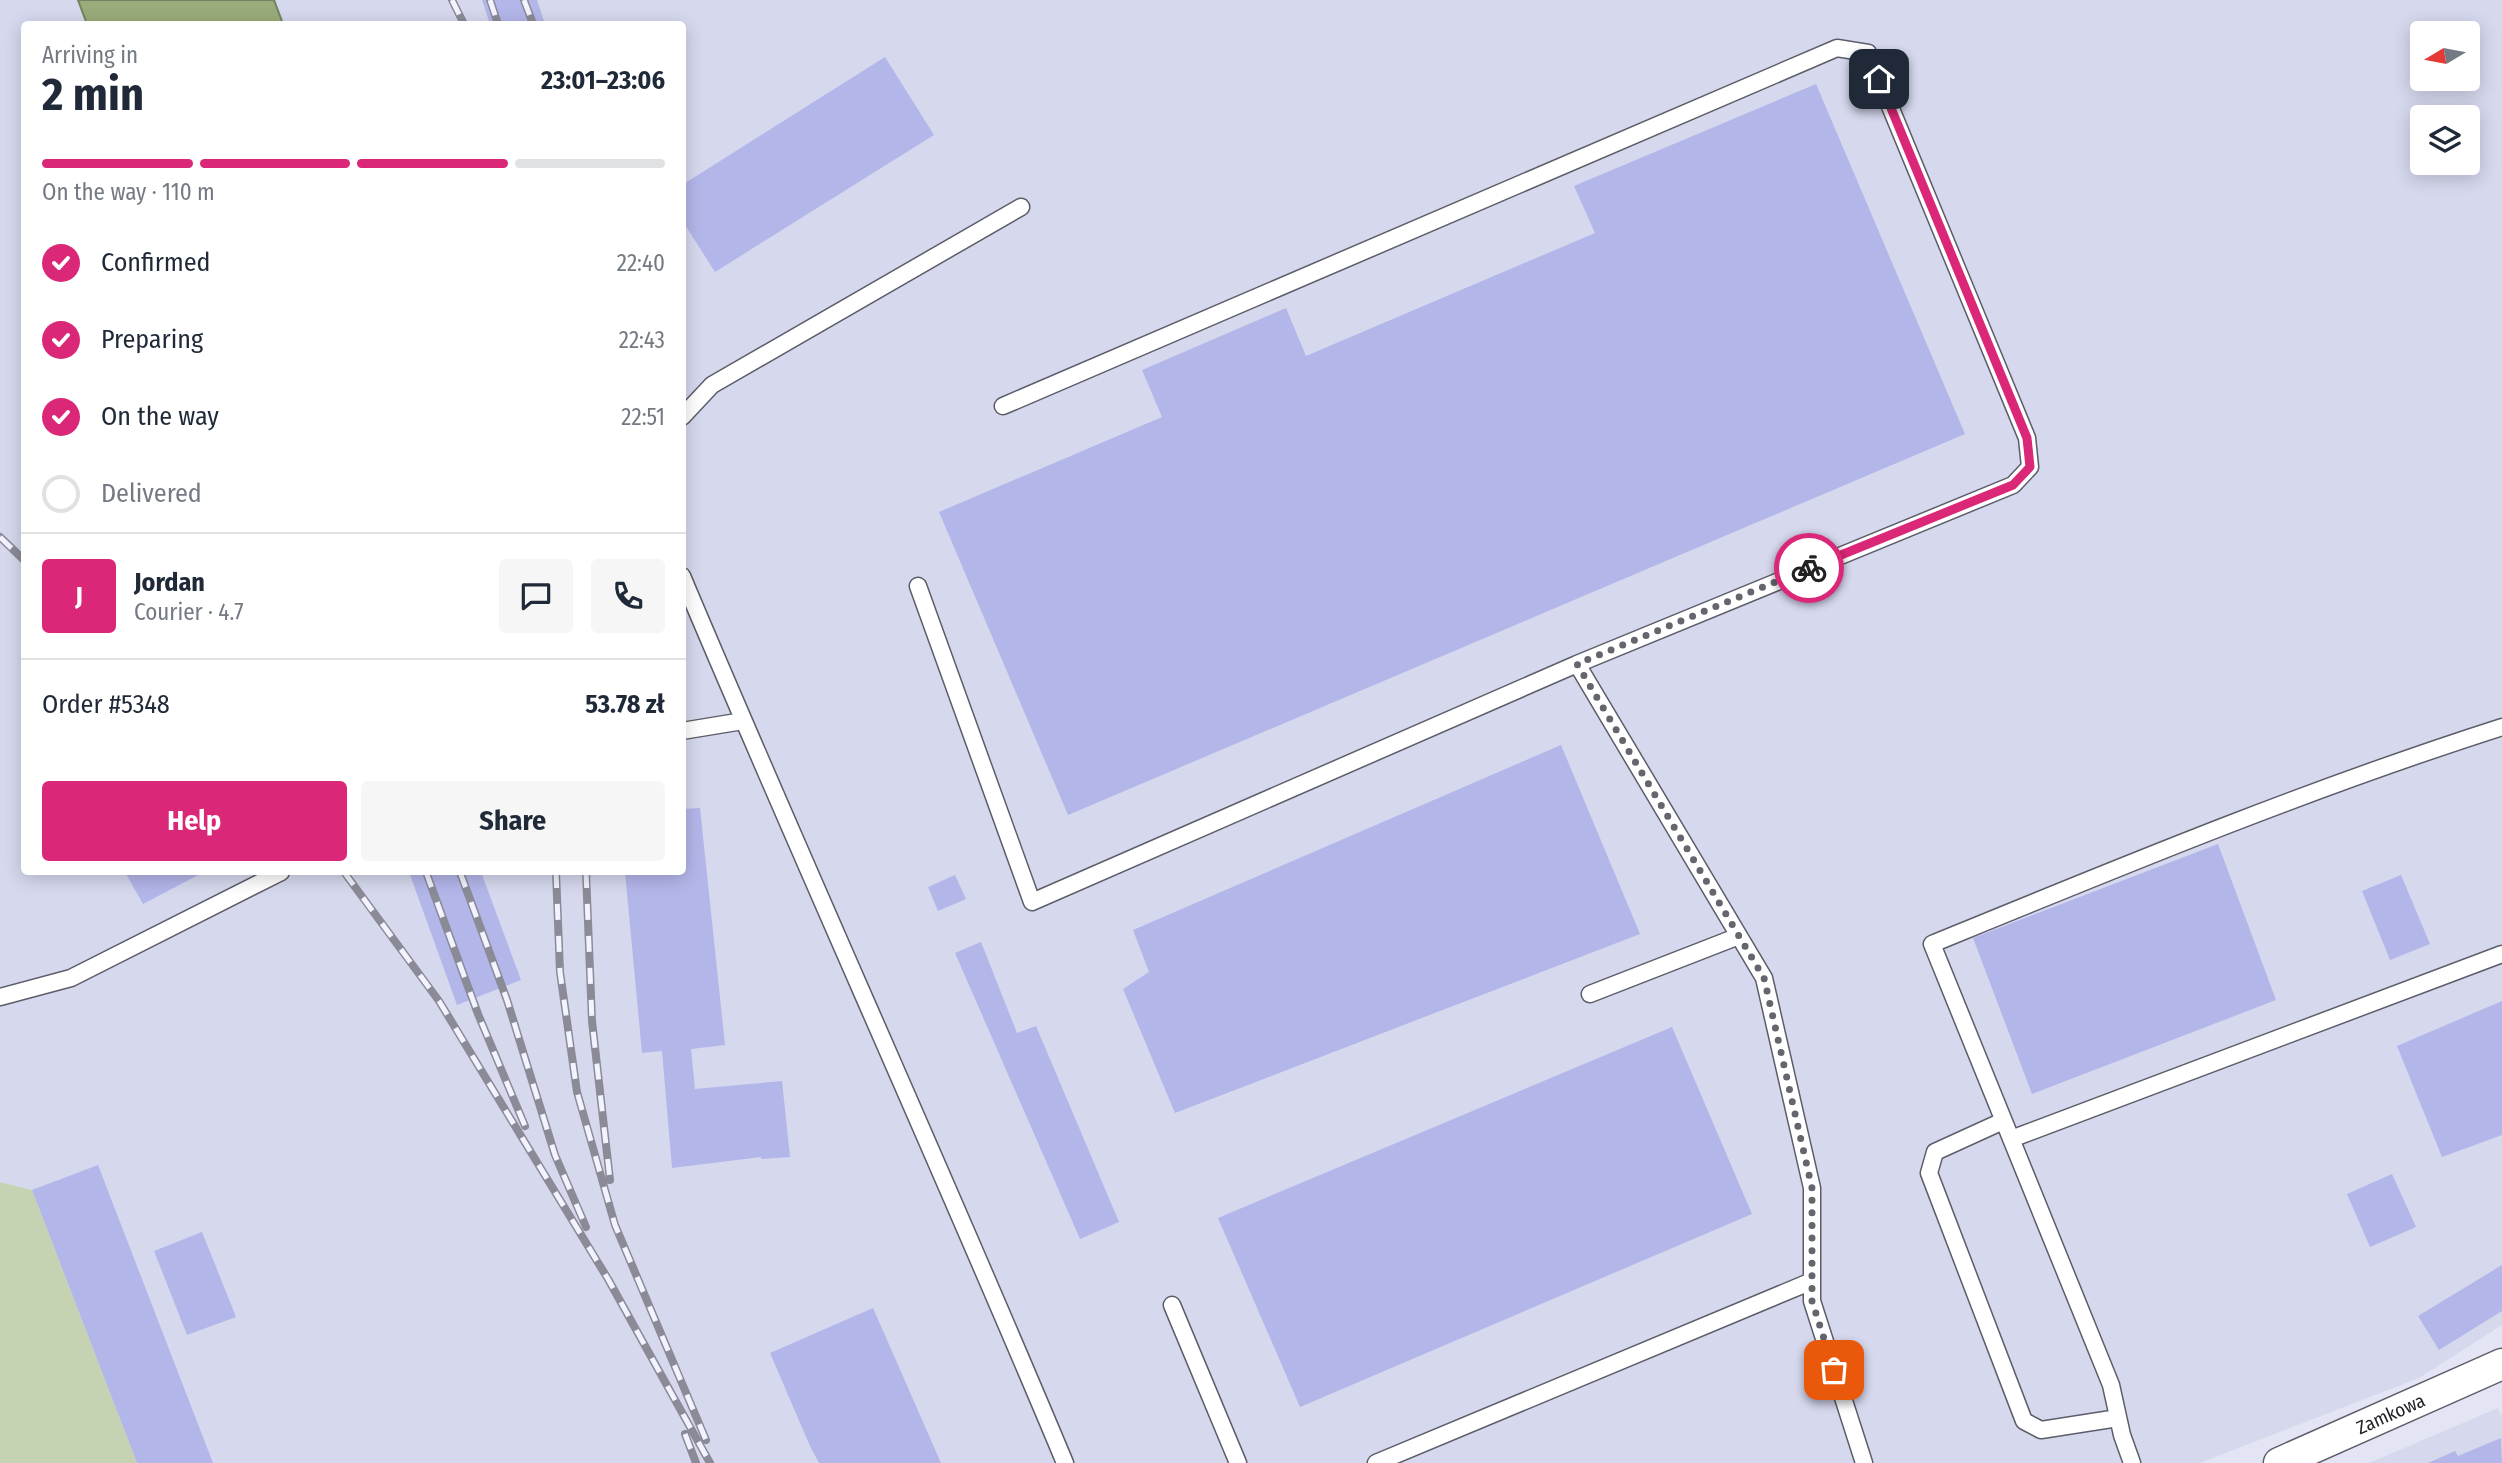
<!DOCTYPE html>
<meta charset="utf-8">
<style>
body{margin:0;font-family:"Fira Sans Condensed",sans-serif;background:#f6f6f7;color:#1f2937;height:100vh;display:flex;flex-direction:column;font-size:26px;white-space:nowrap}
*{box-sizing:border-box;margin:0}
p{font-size:23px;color:#747a83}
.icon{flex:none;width:38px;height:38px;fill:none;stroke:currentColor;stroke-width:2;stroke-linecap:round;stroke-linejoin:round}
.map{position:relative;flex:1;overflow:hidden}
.panel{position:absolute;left:21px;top:21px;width:665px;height:854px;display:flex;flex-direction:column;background:#fff;border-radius:7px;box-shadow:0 4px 18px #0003}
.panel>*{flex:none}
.needle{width:46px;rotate:260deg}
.buttons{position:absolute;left:2410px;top:21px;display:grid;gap:14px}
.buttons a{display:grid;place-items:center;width:70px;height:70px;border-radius:7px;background:#fff;box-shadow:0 4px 18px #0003;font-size:35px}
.pin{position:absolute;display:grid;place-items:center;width:60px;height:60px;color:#fff;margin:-30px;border-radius:14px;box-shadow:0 4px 10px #0006}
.courier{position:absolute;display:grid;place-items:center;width:70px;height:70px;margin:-35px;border:5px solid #db2777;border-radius:50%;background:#fff;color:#222;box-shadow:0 2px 9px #0007}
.head em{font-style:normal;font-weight:700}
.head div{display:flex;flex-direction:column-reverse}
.head{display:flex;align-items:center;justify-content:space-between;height:119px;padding:0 21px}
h1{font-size:46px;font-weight:700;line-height:52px}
.bar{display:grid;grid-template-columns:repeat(4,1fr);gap:10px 7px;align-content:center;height:84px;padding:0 21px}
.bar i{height:9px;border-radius:5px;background:#e0e1e3}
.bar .on{background:#db2777}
.bar p{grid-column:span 4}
.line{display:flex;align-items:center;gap:18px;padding:0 21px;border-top:2px solid #e0e1e3}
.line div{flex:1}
.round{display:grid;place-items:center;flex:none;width:74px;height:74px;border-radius:7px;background:#f6f6f7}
ol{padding:0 21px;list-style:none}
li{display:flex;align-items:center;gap:21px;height:77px}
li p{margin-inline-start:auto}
li .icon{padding:7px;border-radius:50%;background:#db2777;color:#fff;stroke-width:4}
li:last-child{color:#747a83}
li i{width:38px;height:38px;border:4px solid #e0e1e3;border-radius:50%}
.button{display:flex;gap:14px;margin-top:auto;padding:14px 21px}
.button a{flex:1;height:80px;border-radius:7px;background:#db2777;color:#fff;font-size:28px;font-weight:700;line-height:80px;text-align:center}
.button a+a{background:#f6f6f7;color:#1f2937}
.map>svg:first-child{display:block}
</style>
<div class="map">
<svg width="2502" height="1463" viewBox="0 0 2502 1463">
<rect width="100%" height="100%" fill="#e4e5f4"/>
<!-- built -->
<path fill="#d6d8ee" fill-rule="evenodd" d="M0,0H2502V1325L2419,1378L2200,1463H137L32,1190L0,1182ZM24,24H682V872H24ZM2422,33H2468V79H2422ZM2422,117H2468V163H2422Z
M2498,1408L2502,1417V1463H2369Z"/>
<!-- green -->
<path fill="#c6d3b2" d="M0,1182L32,1190L137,1463H0Z"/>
<!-- water -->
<path fill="#99ac7a" stroke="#748260" stroke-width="2" d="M78,0H274L283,24H87Z"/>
<!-- building -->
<path fill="#b3b6e9" d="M482,0H537L545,24H490Z
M885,57L934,135L715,272L682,220V185Z
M1816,84L1965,434L1068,815L939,512L1162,417L1142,370L1286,308L1306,356L1595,233L1574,186Z
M1561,745L1640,934L1175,1113L1123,989L1149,972L1133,930Z
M700,808L725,1045L691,1049L695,1089L782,1081L790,1157L761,1159V1157L672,1168L662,1051L642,1053L625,872H682V809Z
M2218,844L2276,1000L2032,1094L1973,938Z
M125,872H204L143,904Z
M409,872H481L521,980L457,1005Z
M955,875L966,899L938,911L928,887Z
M2401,875L2430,944L2390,960L2362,891Z
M981,942L1017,1033L1036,1026L1119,1222L1080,1239L955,953Z
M2502,1001V1135L2442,1157L2397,1046Z
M1672,1027L1752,1214L1300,1407L1218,1218Z
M98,1165L213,1463H137L32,1190Z
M2392,1174L2416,1227L2370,1247L2347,1194Z
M202,1232L236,1317L187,1335L154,1251Z
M2502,1265V1311L2439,1350L2418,1316Z
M873,1308L941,1463H819L810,1446L770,1353Z
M2501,1438L2502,1463H2428L2455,1451L2458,1456Z"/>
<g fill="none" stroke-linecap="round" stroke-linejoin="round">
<defs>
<path id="service" d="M1003,406L1837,48L1868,53L2027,438L2030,467L2013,485L1577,664
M682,417L712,385L1021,207
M682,576C807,873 941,1166 1065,1463
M918,586L1032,902L1577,664L1764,978L1812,1188V1301L1864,1463
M682,731L743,721
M1590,994L1739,936
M0,997L71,978L281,872
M2003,1121L1935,1152L1929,1173L2024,1421L2041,1430L2118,1418
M2011,1139L2502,954
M1172,1305L1238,1463
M1376,1463L1812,1281
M2132,1463L2122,1435L2111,1385L1932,944C2120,867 2308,789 2502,727"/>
<g id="minor">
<path id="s1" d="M2279,1463L2502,1364"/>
</g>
</defs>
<!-- service casing -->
<use href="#service" stroke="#5c5d69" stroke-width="19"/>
<!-- minor casing -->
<use href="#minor" stroke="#5c5d69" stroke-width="33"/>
<!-- service -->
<use href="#service" stroke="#fff" stroke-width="16"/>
<!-- minor -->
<use href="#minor" stroke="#fff" stroke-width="30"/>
<defs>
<path id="rail" d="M452,0L464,24
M490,0L498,24
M524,0L533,24
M0,537L24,560
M344,872L439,1001L608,1279L710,1463
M426,872L478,1014L525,1126
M460,872L507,1000L555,1155L586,1227
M556,872L560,972L577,1092L615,1225L706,1440
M586,872L592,1021L610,1180
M685,1434L696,1463"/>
</defs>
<!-- rail casing -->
<use href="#rail" stroke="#8a8b96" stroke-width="8"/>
<!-- rail -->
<use href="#rail" stroke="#f2f3ff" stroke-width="5" stroke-dasharray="16" stroke-linecap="butt"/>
</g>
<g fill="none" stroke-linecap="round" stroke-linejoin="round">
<!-- done -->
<path stroke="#64656d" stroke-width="7" stroke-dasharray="0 12.6" d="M1809,568L1577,664L1764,978L1812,1188V1301L1834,1370"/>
<!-- route -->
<path stroke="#db2777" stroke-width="9" d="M1809,568L2013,485L2030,467L2027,438L1879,79"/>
</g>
<g text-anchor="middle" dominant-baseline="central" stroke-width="7" stroke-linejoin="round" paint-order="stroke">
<!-- street labels -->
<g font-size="19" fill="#1f2025" stroke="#f2f3ff">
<text stroke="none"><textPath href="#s1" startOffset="122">Zamkowa</textPath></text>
</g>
</g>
</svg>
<div class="buttons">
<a><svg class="needle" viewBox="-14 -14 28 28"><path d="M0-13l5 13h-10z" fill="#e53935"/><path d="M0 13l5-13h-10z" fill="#747a83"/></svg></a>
<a><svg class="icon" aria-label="layers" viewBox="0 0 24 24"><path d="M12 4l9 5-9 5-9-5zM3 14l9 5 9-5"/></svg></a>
</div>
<div class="pin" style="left:1834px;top:1370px;background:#ea580c"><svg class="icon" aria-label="bag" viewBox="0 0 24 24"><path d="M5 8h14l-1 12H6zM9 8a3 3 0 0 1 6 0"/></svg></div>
<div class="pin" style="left:1879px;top:79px;background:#1f2937"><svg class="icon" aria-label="home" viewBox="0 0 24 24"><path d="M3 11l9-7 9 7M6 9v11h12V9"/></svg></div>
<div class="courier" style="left:1809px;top:568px"><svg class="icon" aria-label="bike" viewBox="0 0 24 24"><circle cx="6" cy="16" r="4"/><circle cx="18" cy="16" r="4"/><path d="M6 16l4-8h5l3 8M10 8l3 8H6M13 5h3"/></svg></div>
<section class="panel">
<div class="head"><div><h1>2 min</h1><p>Arriving in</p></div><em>23:01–23:06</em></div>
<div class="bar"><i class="on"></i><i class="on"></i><i class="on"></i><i></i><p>On the way · 110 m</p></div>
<ol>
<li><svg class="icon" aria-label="check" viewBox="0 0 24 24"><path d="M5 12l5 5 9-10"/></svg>Confirmed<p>22:40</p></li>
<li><svg class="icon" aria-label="check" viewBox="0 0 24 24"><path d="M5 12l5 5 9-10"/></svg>Preparing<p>22:43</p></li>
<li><svg class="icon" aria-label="check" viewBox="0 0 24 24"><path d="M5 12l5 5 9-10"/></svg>On the way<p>22:51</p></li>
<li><i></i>Delivered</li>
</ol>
<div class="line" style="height:126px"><b class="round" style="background:#db2777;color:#fff">J</b><div><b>Jordan</b><p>Courier · 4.7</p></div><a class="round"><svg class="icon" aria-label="chat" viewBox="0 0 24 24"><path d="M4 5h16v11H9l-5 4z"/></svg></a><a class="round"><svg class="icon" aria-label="phone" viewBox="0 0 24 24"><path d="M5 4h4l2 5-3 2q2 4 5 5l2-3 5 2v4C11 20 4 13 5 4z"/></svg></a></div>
<div class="line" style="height:91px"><div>Order #5348</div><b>53.78 zł</b></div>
<div class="button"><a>Help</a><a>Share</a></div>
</section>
</div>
